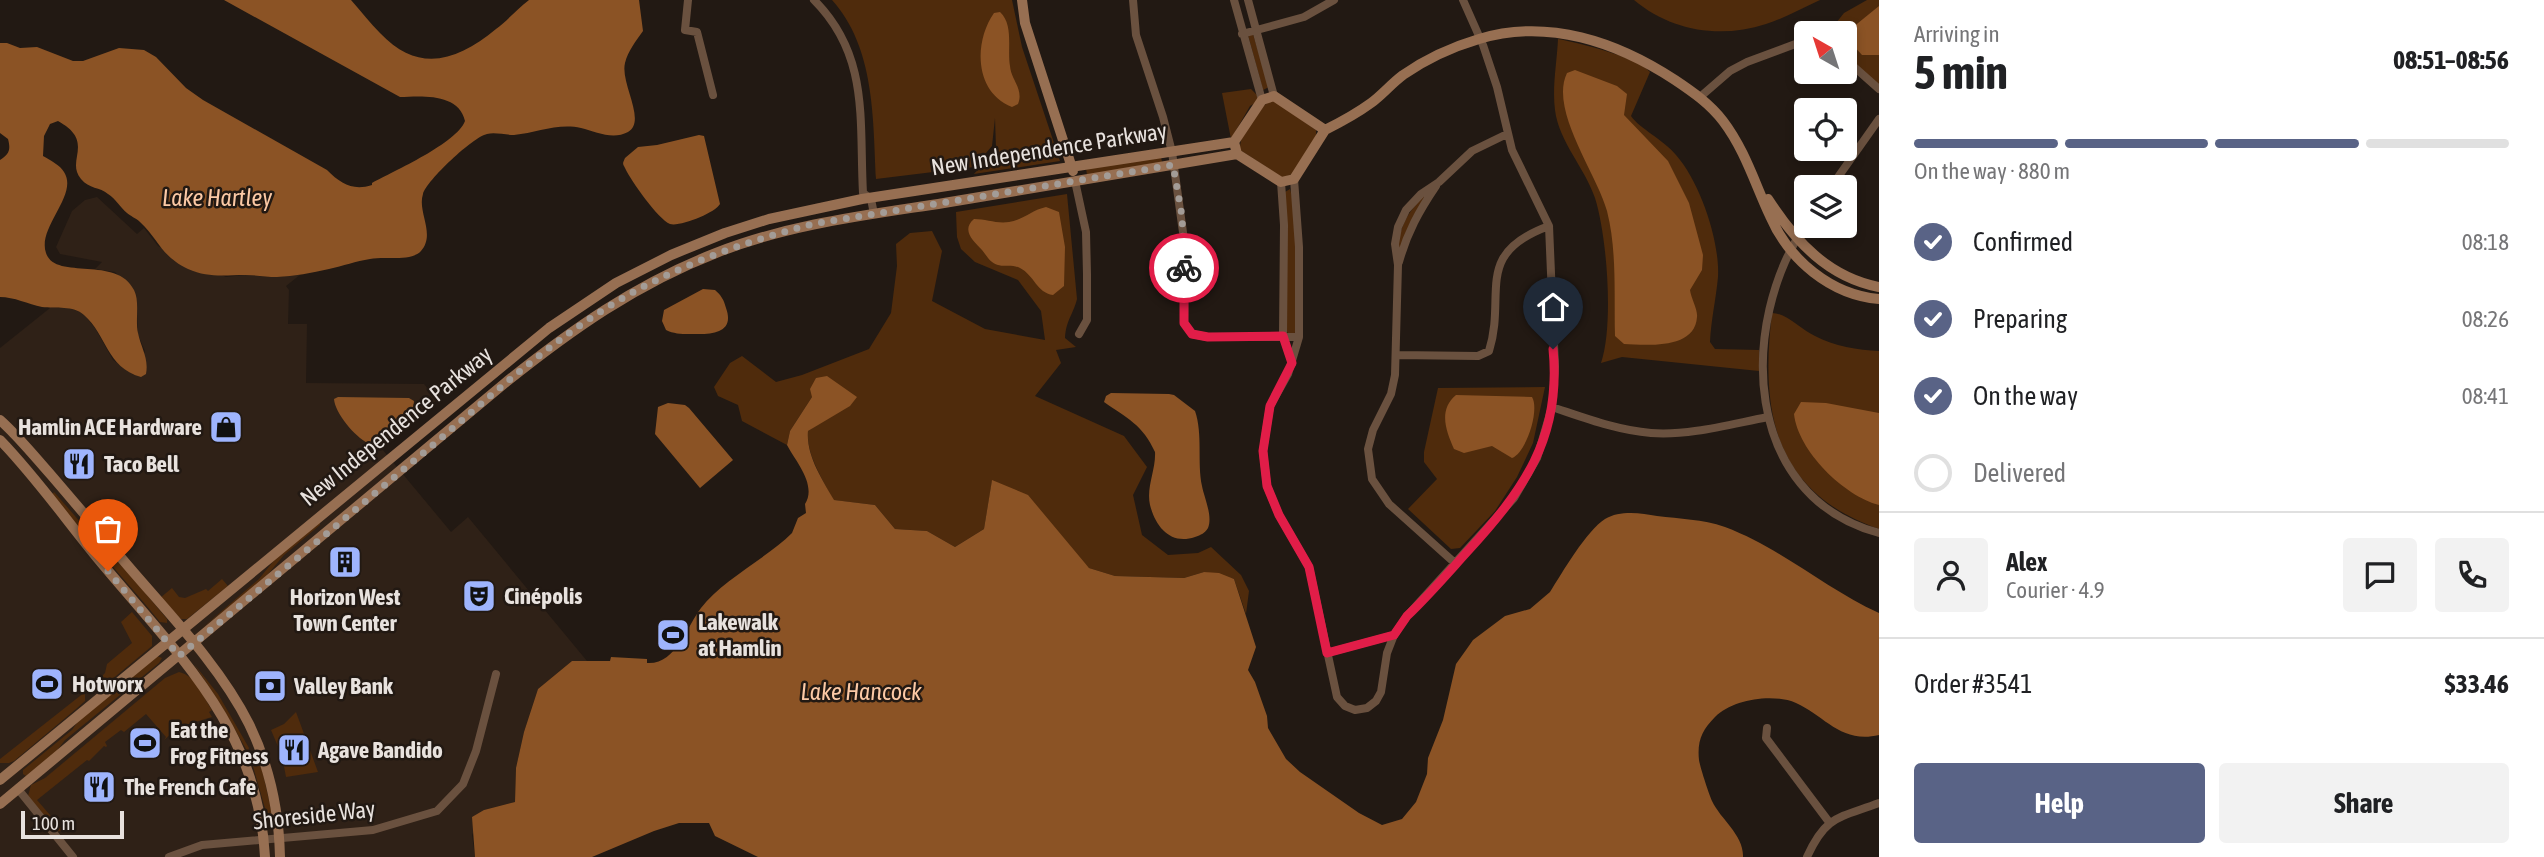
<!DOCTYPE html>
<meta charset="utf-8">
<style>
body{margin:0;font-family:"Asap Condensed",sans-serif;background:#f2f2f2;color:#202124;height:100vh;display:flex;flex-direction:column;font-size:26px;white-space:nowrap}
*{box-sizing:border-box;margin:0}
p{font-size:23px;color:#757577}
.icon{flex:none;width:38px;height:38px;fill:none;stroke:currentColor;stroke-width:2;stroke-linecap:round;stroke-linejoin:round}
.map{position:relative;flex:1;overflow:hidden}
.details{display:flex;flex-direction:column;background:#fff;width:665px}
.details>*{flex:none}
.needle{width:46px;rotate:321deg}
.fabs{position:absolute;left:1794px;top:21px;display:grid;gap:14px}
.fabs a{display:grid;place-items:center;width:63px;height:63px;border-radius:7px;background:#fff;box-shadow:0 4px 10px #0003;font-size:35px}
.scale{position:absolute;left:21px;bottom:18px;width:103px;box-sizing:border-box;padding-left:7px;border:4px solid #e8e2de;border-top:0;font-size:19px;line-height:24px;white-space:nowrap;color:#e8e2de;-webkit-text-stroke:5px #221913;paint-order:stroke}
.pin{position:absolute;display:grid;place-items:center;width:60px;height:60px;color:#fff;margin:-72px -30px;border-radius:50% 50% 50% 0;rotate:-45deg;box-shadow:0 0 7px #0007}
.pin .icon{rotate:45deg}
.courier{position:absolute;display:grid;place-items:center;width:70px;height:70px;margin:-35px;border:5px solid #e11d48;border-radius:50%;background:#fff;color:#222;box-shadow:0 2px 9px #0007}
.summary em{font-style:normal;font-weight:700}
.summary div{display:flex;flex-direction:column-reverse}
.summary{display:flex;align-items:center;justify-content:space-between;height:119px;padding:0 35px}
h1{font-size:46px;font-weight:700;line-height:52px}
.bar{display:grid;grid-template-columns:repeat(4,1fr);gap:10px 7px;align-content:center;height:84px;padding:0 35px}
.bar i{height:9px;border-radius:5px;background:#e0e0e0}
.bar .current{background:#596386}
.bar p{grid-column:span 4}
.line{display:flex;align-items:center;gap:18px;padding:0 35px;border-top:2px solid #e0e0e0}
.line div{flex:1}
.round{display:grid;place-items:center;flex:none;width:74px;height:74px;border-radius:7px;background:#f2f2f2}
ol{padding:0 35px;list-style:none}
li{display:flex;align-items:center;gap:21px;height:77px}
li p{margin-inline-start:auto}
li .icon{padding:7px;border-radius:50%;background:#596386;color:#fff;stroke-width:4}
li:last-child{color:#757577}
li i{width:38px;height:38px;border:4px solid #e0e0e0;border-radius:50%}
.cta{display:flex;gap:14px;margin-top:auto;padding:14px 35px}
.cta a{flex:1;height:80px;border-radius:7px;background:#596386;color:#fff;font-size:28px;font-weight:700;line-height:80px;text-align:center}
.cta a+a{background:#f2f2f2;color:#202124}
main{display:flex;flex:1;min-height:0}
.map>svg:first-child{display:block}
</style>
<main>
<div class="map">
<svg width="1879" height="857" viewBox="0 0 1879 857">
<rect width="100%" height="100%" fill="#221913"/>
<!-- built -->
<path fill="#2f2117" d="M97,197L137,234L144,228L158,246L226,277L244,275L275,277L301,274L286,286L289,290L288,324H307L306,383L424,384L437,400L382,449L451,532L468,517L587,661H572L538,689L524,732L516,768L515,802L484,810L472,835L475,857H0V348L50,308H69L83,313L95,328L113,360L134,375L145,351L138,335L136,294L115,272L95,269L102,262L60,254L56,247L72,211L85,200Z"/>
<!-- green -->
<path fill="#4f2b0c" d="M832,0H1012L1022,47L1060,161L974,174L996,148L995,118L992,146L974,167L876,179C873,118 875,48 832,0Z
M1634,0H1820C1802,8 1785,18 1766,24C1720,39 1671,31 1634,0Z
M1867,0H1879V86L1845,54L1844,33H1828L1844,13Z
M1253,34L1269,87L1263,90L1248,35Z
M1558,39C1579,43 1638,57 1650,72L1631,116C1640,129 1664,140 1676,155C1700,182 1720,241 1718,277C1716,299 1711,320 1710,342L1715,349L1759,350V371L1622,357L1601,363C1614,325 1607,236 1595,198C1585,168 1559,142 1555,110C1552,87 1557,62 1558,39Z
M1251,89L1258,96L1257,102L1250,106L1231,139L1222,93Z
M1273,100L1316,130V136L1292,174L1283,178L1240,150C1239,134 1257,106 1273,100Z
M1161,157L1162,162L1087,175L1086,168Z
M1290,189L1295,208L1296,331L1294,334H1289L1286,331L1285,192Z
M1427,192L1397,255C1400,224 1406,215 1427,192Z
M1067,194L1077,299C1073,315 1066,320 1065,338L1076,347L1056,350L1061,363L1035,396L1124,436L1147,467L1133,495L1142,535L1168,555L1198,553L1211,547L1241,575L1249,591L1246,614L1234,579L1204,572L1184,578L1115,576L1089,568L992,481L984,529L955,547L927,531L895,529L875,505L833,500C823,479 806,455 808,431L824,420L812,397L790,431L787,445L742,421L738,405L718,396L714,387L730,363L742,356L776,382L802,375L869,349L891,313L897,266L896,244L910,233L932,231L942,251L932,301L985,329L1045,340L1041,311L1018,280L975,262L961,249L957,237L956,212Z
M1772,313C1787,313 1801,330 1815,336C1834,346 1858,350 1879,351V529C1774,492 1760,413 1772,313Z
M1545,387L1533,443L1517,477L1495,511L1460,548L1451,549L1408,509L1437,479L1424,462V452L1438,388Z
M54,492L103,548L116,558L167,619V623L160,622C125,579 87,539 52,495Z
M320,522V525L284,555L263,580L201,629L259,579L280,553Z
M222,579L228,586L187,619H181L160,598L172,588L179,597L185,598L206,589L208,591Z
M132,612L152,636V646L104,686L97,689L91,687L105,673L107,664L132,643L121,622Z
M157,656L162,658L159,663L65,740L55,753L26,776L23,774V770L72,730L81,717Z
M194,664L218,694L249,748L248,751L262,769L272,814L270,816L269,810V816L267,815L250,756L222,707Z
M179,672C197,676 203,697 212,710L209,712L212,717L179,727L164,740L166,737L146,714L124,732L121,730L105,742L107,746L106,747L104,746L89,761L87,760L37,800L63,830L56,832L28,796L31,785L45,778L165,678Z
M85,692V701L76,709L14,761L9,763H0V759Z
M296,712L318,772L286,777L282,756L271,730L284,724Z"/>
<!-- water -->
<path fill="#8b5325" d="M224,0H351C361,11 370,23 380,33C419,74 457,61 496,29C508,20 517,9 529,0H639L643,31C636,41 628,51 625,63C620,83 647,121 628,132C613,140 596,132 581,128C557,123 537,133 514,135C505,135 495,132 487,134C473,137 427,180 423,194C417,212 436,234 421,251C411,262 385,256 370,259C356,261 343,266 329,269C312,273 294,276 277,277C266,277 256,275 245,275C225,275 208,278 188,269C161,256 159,240 140,222C136,218 130,216 127,213C120,207 116,199 108,194C100,187 89,189 81,179C65,160 96,142 58,121L50,124L44,136L43,156C50,160 60,165 64,172C79,195 37,227 46,253C55,281 117,255 134,290C140,301 135,320 138,333C141,348 149,358 146,374L141,377C106,367 107,335 84,315C73,305 56,309 42,307C28,304 14,297 0,297V160C9,154 11,150 8,139L0,133V43H7L20,48L37,47L73,61H83L119,48L144,50L156,57L186,88L203,100L327,170C341,184 353,191 372,185V183C394,171 457,143 465,121C459,93 422,96 400,97Z
M1879,6V55H1862L1850,42L1847,32Z
M1000,12C1014,25 1007,49 1010,66C1011,80 1024,89 1018,104L1012,107C975,93 973,43 994,13Z
M1575,70L1617,86L1627,94L1624,115L1668,161L1689,203L1703,255L1702,270L1690,290C1691,298 1698,310 1697,317C1695,350 1646,345 1624,344L1615,336C1614,295 1617,250 1607,211C1597,174 1549,110 1567,73Z
M699,135L704,136L720,204C715,213 680,227 670,224C658,219 631,181 625,168C622,163 623,163 625,158L638,147L657,145Z
M1046,207L1059,212L1065,247L1064,286L1053,295C1037,293 1034,275 1020,268C1012,264 1005,267 998,265C990,263 987,256 982,250C973,241 961,230 974,219C986,219 997,224 1009,222C1023,220 1032,210 1046,207Z
M703,289L715,290C721,295 724,300 726,308C734,330 717,334 699,334C687,334 676,335 666,330L662,321L664,310Z
M827,376L857,397L850,406L808,431C806,455 822,479 834,500L875,505L895,529L927,531L955,547L984,529L992,480L1028,495L1089,568L1115,576L1184,578L1204,572L1219,573L1234,579L1256,647L1248,670L1255,682L1267,716L1268,728L1286,759L1300,772L1359,813L1382,825L1402,819L1416,802L1427,774L1428,758L1443,720L1456,664L1466,650L1473,640L1505,616L1530,609L1550,592C1562,573 1587,530 1605,519C1620,510 1641,513 1657,516C1680,519 1702,519 1725,527C1781,548 1826,589 1879,613V735C1841,744 1825,716 1796,703C1773,693 1733,699 1715,717C1702,730 1697,741 1699,760C1700,767 1709,794 1712,801C1721,820 1744,835 1743,857H758L715,836L709,823H679L654,831L592,857H475L472,817L484,810L515,802L516,768L524,732L538,689L572,661H610L611,657L647,659V663C676,665 687,626 701,608C721,581 767,558 792,533L798,518L806,513L805,504C817,485 796,462 787,445L790,431L812,397L810,389L816,378Z
M1111,393L1169,394L1174,395L1195,411C1203,434 1197,462 1202,486C1204,497 1213,516 1208,528C1205,533 1201,535 1195,537C1171,545 1156,528 1150,505C1146,487 1156,470 1155,452C1143,425 1127,418 1104,402L1106,396Z
M1456,395L1532,397C1540,410 1526,453 1512,458L1492,446L1464,453L1454,449C1446,431 1438,410 1456,395Z
M338,397L409,398L414,401L413,411L376,441L368,443C355,437 335,413 334,399Z
M1801,402L1826,403L1879,413V505C1844,496 1798,451 1794,414Z
M668,403L685,405L689,408L733,460L700,488L655,434L658,407Z
M668,621L681,629L670,648L664,647L667,632L662,625Z"/>
<g fill="none" stroke-linecap="round" stroke-linejoin="round">
<!-- street -->
<path stroke="#6a513f" stroke-width="8" d="M688,0L685,30L697,32L713,95
M814,0C870,56 859,121 863,193L871,199L874,214
M1133,0L1136,35L1163,117L1172,152L1185,247L1184,323L1192,334L1207,337H1299
M1234,0L1262,100
M1248,0L1274,96
M1242,34L1304,17L1334,0
M1844,58L1879,89
M1700,97L1730,71L1747,62L1806,40
M1294,179L1299,247V337L1288,374L1270,406L1263,451L1267,486L1279,515L1309,567L1337,697L1345,706L1355,710L1367,708L1376,701L1381,692L1387,653L1394,635L1407,616L1514,498L1537,458L1552,407L1555,367L1549,226L1512,150L1497,87L1483,45L1463,0
M1075,181L1086,232L1087,274V320L1079,334
M1281,182L1284,225L1283,336L1292,363
M1831,187L1879,119
M1806,224C1738,324 1742,496 1879,533
M1399,262C1407,233 1419,211 1436,186
M1396,355L1478,356L1489,351C1507,294 1472,254 1549,226
M1552,407C1585,418 1616,430 1651,433C1689,436 1731,424 1768,417
M1456,564L1389,504L1372,479L1368,449L1373,430L1391,394L1395,375L1398,265L1395,244L1398,227L1406,210L1421,194L1439,182L1472,151L1507,134
M1327,653L1394,635
M1767,728L1766,738L1829,822
M18,789L73,857
M169,857L202,845L373,830L437,811L463,784L476,751L496,674
M1807,857C1826,815 1839,818 1879,803"/>
<!-- secondary -->
<path stroke="#976f52" stroke-width="10" d="M1022,0L1025,23L1073,171
M1274,96L1325,130L1294,179L1281,182L1237,154L1234,142L1262,100Z
M1325,130C1341,122 1356,114 1371,103C1382,95 1391,84 1403,75C1426,59 1452,47 1479,39C1548,18 1617,42 1675,80C1693,92 1710,104 1723,121C1745,150 1755,184 1770,216C1789,260 1831,295 1879,299
M1768,199C1796,242 1828,277 1879,287
M0,420C19,437 34,456 51,475C75,503 99,531 123,560C166,611 219,664 249,724C269,765 279,811 280,857
M0,440C36,477 66,520 99,560C177,654 258,727 265,857
M0,780L549,328L616,283L671,255L725,233L769,219L862,199L1234,142
M0,804L505,383C571,330 636,284 716,253C789,224 867,215 944,203C1041,187 1139,171 1237,154"/>
</g>
<g fill="none" stroke-linecap="round" stroke-linejoin="round">
<!-- done -->
<path stroke="#a39c97" stroke-width="7" stroke-dasharray="0 12.6" d="M108,571L179,656C258,591 337,525 416,459C472,413 525,363 585,322C654,274 732,245 813,224L1173,165L1182,216L1184,268"/>
<!-- route -->
<path stroke="#e11d48" stroke-width="9" d="M1184,268V323L1192,334L1208,337L1283,336L1292,363L1270,406L1263,451L1267,486L1279,515L1309,567L1327,653L1394,635L1407,616C1428,596 1447,574 1466,553C1523,491 1562,438 1553,349"/>
</g>
<!-- icons -->
<defs>
<symbol id="shop-square" viewBox="-11 -11 22 22"><rect x="-9" y="-9" width="18" height="18" rx="4" fill="#9eb4fd" stroke="#221913"/><path d="M-5-2.5h2.3a2.7 3.5 0 0 1 5.4 0H5L5.5 6h-11ZM-1.5-2.5h3a1.5 2.3 0 0 0-3 0Z" fill="#111"/></symbol>
<symbol id="restaurant-square" viewBox="-11 -11 22 22"><rect x="-9" y="-9" width="18" height="18" rx="4" fill="#9eb4fd" stroke="#221913"/><path d="M-5-6h1v4h1v-4h1v4h1v-4h1v5L-1.5 .5V6h-2V.5L-5-1ZM5-6V6H3V1.5H1.5Q1.5-4 5-6Z" fill="#111"/></symbol>
<symbol id="building-square" viewBox="-11 -11 22 22"><rect x="-9" y="-9" width="18" height="18" rx="4" fill="#9eb4fd" stroke="#221913"/><path d="M-4-6H4V6H1V3H-1V6H-4ZM-2.5-4.3h1.7v1.8h-1.7ZM.8-4.3h1.7v1.8H.8ZM-2.5-1h1.7V.8h-1.7ZM.8-1h1.7V.8H.8Z" fill="#111"/></symbol>
<symbol id="theatre-square" viewBox="-11 -11 22 22"><rect x="-9" y="-9" width="18" height="18" rx="4" fill="#9eb4fd" stroke="#221913"/><path d="M-5-5.5Q0-4 5-5.5V0Q5 5 0 6Q-5 5-5 0ZM-3.3-2.5H-1v1.5H-3.3ZM1-2.5H3.3v1.5H1ZM-2.8 1Q0 5.5 2.8 1Z" fill="#111"/></symbol>
<symbol id="stadium-square" viewBox="-11 -11 22 22"><rect x="-9" y="-9" width="18" height="18" rx="4" fill="#9eb4fd" stroke="#221913"/><path d="M0-5a6.5 5 0 1 0 0 10a6.5 5 0 1 0 0-10ZM-3.5-1.8h7v3.6h-7Z" fill="#111"/></symbol>
<symbol id="bank-square" viewBox="-11 -11 22 22"><rect x="-9" y="-9" width="18" height="18" rx="4" fill="#9eb4fd" stroke="#221913"/><path d="M-6-4H6V4H-6ZM0-2.3a2.3 2.3 0 1 0 0 4.6a2.3 2.3 0 1 0 0-4.6Z" fill="#111"/></symbol>
</defs>
<g fill-rule="evenodd">
<use href="#shop-square" x="207" y="408" width="38" height="38"/>
<use href="#restaurant-square" x="60" y="445" width="38" height="38"/>
<use href="#building-square" x="326" y="543" width="38" height="38"/>
<use href="#theatre-square" x="460" y="577" width="38" height="38"/>
<use href="#stadium-square" x="654" y="616" width="38" height="38"/>
<use href="#stadium-square" x="28" y="665" width="38" height="38"/>
<use href="#bank-square" x="251" y="667" width="38" height="38"/>
<use href="#stadium-square" x="126" y="724" width="38" height="38"/>
<use href="#restaurant-square" x="275" y="731" width="38" height="38"/>
<use href="#restaurant-square" x="80" y="768" width="38" height="38"/>
</g>
<g text-anchor="middle" dominant-baseline="central" stroke-width="5" stroke-linejoin="round" paint-order="stroke">
<!-- street labels -->
<g font-size="23" fill="#e8e2de" stroke="#221913">
<text transform="translate(1049 149) rotate(-9)">New Independence Parkway</text>
<text transform="translate(396 426) rotate(-39)">New Independence Parkway</text>
<text transform="translate(314 815) rotate(-6)">Shoreside Way</text>
</g>
<!-- poi labels -->
<g font-size="23" font-weight="bold" fill="#e8e2de" stroke="#221913" text-anchor="start">
<text x="202" y="427" text-anchor="end">Hamlin ACE Hardware</text>
<text x="104" y="464">Taco Bell</text>
<text x="504" y="596">Cinépolis</text>
<text x="345" y="597" text-anchor="middle">Horizon West<tspan x="345" dy="26">Town Center</tspan></text>
<text x="698" y="622">Lakewalk<tspan x="698" dy="26">at Hamlin</tspan></text>
<text x="72" y="684">Hotworx</text>
<text x="294" y="686">Valley Bank</text>
<text x="170" y="730">Eat the<tspan x="170" dy="26">Frog Fitness</tspan></text>
<text x="318" y="750">Agave Bandido</text>
<text x="124" y="787">The French Cafe</text>
</g>
<!-- water labels -->
<g font-size="24" font-style="italic" fill="#fcc9a5" stroke="#221913">
<text x="217" y="197">Lake Hartley</text>
<text x="861" y="691">Lake Hancock</text>
</g>
</g>
</svg>
<div class="fabs">
<a><svg class="needle" viewBox="-14 -14 28 28"><path d="M0-13l5 13h-10z" fill="#e53935"/><path d="M0 13l5-13h-10z" fill="#757577"/></svg></a>
<a><svg class="icon" aria-label="locate" viewBox="0 0 24 24"><circle cx="12" cy="12" r="6"/><path d="M12 2v4M12 18v4M2 12h4M18 12h4"/></svg></a>
<a><svg class="icon" aria-label="layers" viewBox="0 0 24 24"><path d="M12 4l9 5-9 5-9-5zM3 14l9 5 9-5"/></svg></a>
</div>
<div class="scale">100 m</div>
<div class="pin" style="left:108px;top:571px;background:#ea580c"><svg class="icon" aria-label="bag" viewBox="0 0 24 24"><path d="M5 8h14l-1 12H6zM9 8a3 3 0 0 1 6 0"/></svg></div>
<div class="pin" style="left:1553px;top:349px;background:#1f2937"><svg class="icon" aria-label="home" viewBox="0 0 24 24"><path d="M3 11l9-7 9 7M6 9v11h12V9"/></svg></div>
<div class="courier" style="left:1184px;top:268px"><svg class="icon" aria-label="bike" viewBox="0 0 24 24"><circle cx="6" cy="16" r="4"/><circle cx="18" cy="16" r="4"/><path d="M6 16l4-8h5l3 8M10 8l3 8H6M13 5h3"/></svg></div>
</div>
<section class="details">
<div class="summary"><div><h1>5 min</h1><p>Arriving in</p></div><em>08:51–08:56</em></div>
<div class="bar"><i class="current"></i><i class="current"></i><i class="current"></i><i></i><p>On the way · 880 m</p></div>
<ol>
<li><svg class="icon" aria-label="check" viewBox="0 0 24 24"><path d="M5 12l5 5 9-10"/></svg>Confirmed<p>08:18</p></li>
<li><svg class="icon" aria-label="check" viewBox="0 0 24 24"><path d="M5 12l5 5 9-10"/></svg>Preparing<p>08:26</p></li>
<li><svg class="icon" aria-label="check" viewBox="0 0 24 24"><path d="M5 12l5 5 9-10"/></svg>On the way<p>08:41</p></li>
<li><i></i>Delivered</li>
</ol>
<div class="line" style="height:126px"><a class="round"><svg class="icon" aria-label="person" viewBox="0 0 24 24"><circle cx="12" cy="8" r="4"/><path d="M4 21q1-7 8-7t8 7"/></svg></a><div><b>Alex</b><p>Courier · 4.9</p></div><a class="round"><svg class="icon" aria-label="chat" viewBox="0 0 24 24"><path d="M4 5h16v11H9l-5 4z"/></svg></a><a class="round"><svg class="icon" aria-label="phone" viewBox="0 0 24 24"><path d="M5 4h4l2 5-3 2q2 4 5 5l2-3 5 2v4C11 20 4 13 5 4z"/></svg></a></div>
<div class="line" style="height:91px"><div>Order #3541</div><b>$33.46</b></div>
<div class="cta"><a>Help</a><a>Share</a></div>
</section>
</main>
